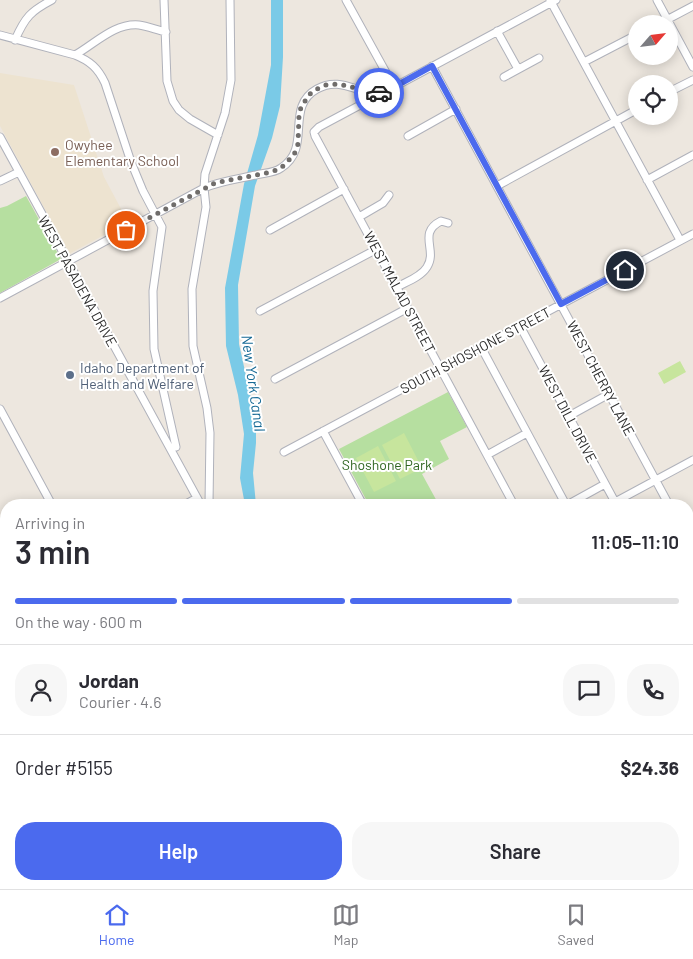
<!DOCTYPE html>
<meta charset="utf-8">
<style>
body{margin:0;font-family:Barlow,sans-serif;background:#f7f7f7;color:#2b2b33;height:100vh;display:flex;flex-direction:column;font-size:19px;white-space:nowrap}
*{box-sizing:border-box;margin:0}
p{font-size:16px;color:#7c7c81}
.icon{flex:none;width:28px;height:28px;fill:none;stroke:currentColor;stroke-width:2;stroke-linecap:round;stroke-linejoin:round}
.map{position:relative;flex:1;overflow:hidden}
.sheet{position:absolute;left:0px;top:499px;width:694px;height:391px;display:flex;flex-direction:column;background:#fff;border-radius:20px 20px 0 0;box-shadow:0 2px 12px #0003}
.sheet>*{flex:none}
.needle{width:32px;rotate:62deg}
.fabs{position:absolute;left:628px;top:15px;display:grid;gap:10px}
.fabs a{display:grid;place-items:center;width:50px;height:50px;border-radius:50%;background:#fff;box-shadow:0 2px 12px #0003;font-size:25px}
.pin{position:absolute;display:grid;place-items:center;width:42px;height:42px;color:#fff;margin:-21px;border:2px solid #fff;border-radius:50%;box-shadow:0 1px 5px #0007}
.courier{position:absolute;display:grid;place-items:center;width:50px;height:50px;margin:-25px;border:4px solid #4b6aee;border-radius:50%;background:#fff;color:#222;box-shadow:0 1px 6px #0007}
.summary em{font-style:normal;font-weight:600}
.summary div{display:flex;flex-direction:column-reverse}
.summary{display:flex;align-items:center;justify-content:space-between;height:85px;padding:0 15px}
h1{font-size:32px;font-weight:600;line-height:38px}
.bar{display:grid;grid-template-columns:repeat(4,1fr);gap:8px 5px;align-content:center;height:60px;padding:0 15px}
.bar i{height:6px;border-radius:4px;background:#e1e1e2}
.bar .on{background:#4b6aee}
.bar p{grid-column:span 4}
.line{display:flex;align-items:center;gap:12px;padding:0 15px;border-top:1px solid #e1e1e2}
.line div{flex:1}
.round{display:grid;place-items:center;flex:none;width:52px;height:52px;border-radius:20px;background:#f7f7f7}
.button{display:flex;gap:10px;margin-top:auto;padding:10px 15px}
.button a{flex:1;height:58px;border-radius:20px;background:#4b6aee;color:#fff;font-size:20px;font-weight:600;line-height:58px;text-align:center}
.button a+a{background:#f7f7f7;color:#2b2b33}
.dock{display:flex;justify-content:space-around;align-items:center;height:70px;border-top:1px solid #e1e1e2;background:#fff;font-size:14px;color:#7c7c81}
.dock a{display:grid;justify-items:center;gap:2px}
.dock .on{color:#4b6aee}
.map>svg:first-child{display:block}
</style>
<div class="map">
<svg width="693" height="889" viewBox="0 0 693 889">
<rect width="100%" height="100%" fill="#ede7df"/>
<!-- education -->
<path fill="#ede3d0" d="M0,73L74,85L104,177L128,222L69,254L0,126Z"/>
<!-- green -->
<path fill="#b6dfa0" d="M26,196L61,259L0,293V208L7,206Z
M448,392L467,427L440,441L449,459L422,474L439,505H369L339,449Z"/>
<!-- pitch -->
<path fill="#c7e59d" d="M680,361L686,372L664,384L658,373Z
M404,433L422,468L400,479L382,445Z
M378,446L396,481L374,492L356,458Z"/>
<!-- water -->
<path fill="#7acae7" d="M271,0H283V57L280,106L272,138L255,186L238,285L239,344L256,421V443L253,473L256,505H245L240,478L244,434L238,395L226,346L225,288L244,184L258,135L271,65Z"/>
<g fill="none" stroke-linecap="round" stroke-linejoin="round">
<defs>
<path id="minor" d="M164,0L167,81L173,101L179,110L190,119L218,135
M346,0L394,87
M550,0L680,240
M657,0L693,67
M659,24L693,6
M497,31L518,69
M0,35L75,55C90,61 98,68 105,83L131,162L143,191L162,227L153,291L154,349L176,447
M15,40C25,17 31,11 52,0
M75,55C96,43 114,23 139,25C147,26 157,30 166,32
M584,62L636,35
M432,66L669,505
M504,77L539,58
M367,91L366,99L362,104L319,127L314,132L315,136L514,505
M669,92L693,80
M408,136L456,109
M0,137L201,505
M647,180L693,155
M0,181L19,172
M497,186L636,110
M359,217L383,203L389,195
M270,230L344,189
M397,287C406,282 421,277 427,267C438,250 417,233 441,221L448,223
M0,298L204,188C221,181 238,179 256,175C264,173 274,173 281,168C313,148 284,107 317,89C342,75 359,96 380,92C385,91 390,89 394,87L556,0
M260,311L377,249
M520,326L615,502L693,460
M481,347L566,505
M275,379L408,308
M0,409L52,505
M569,416L609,394
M323,431L363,505
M284,452L693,234
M487,455L527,433
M209,504L210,433L207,408L193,346L192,289L206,207L204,188L205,174L225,113L231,80L230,0
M184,505L197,498
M567,505L605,484
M688,554L693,565
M693,652L691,656L693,660
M688,767L693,777
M688,860L693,852
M408,884L411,889
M444,884L446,889
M529,884L532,889
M561,884L564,889
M686,884L688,889
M201,889V884
M469,889L478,884
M617,889L635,884"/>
<path id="major" d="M688,543L693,540
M0,791L6,790"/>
<path id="highway" d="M0,627L6,638
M0,687L6,712
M0,756L6,786
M0,803L6,797
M22,884L23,889
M38,884L39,889
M64,889V884"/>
</defs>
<!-- minor casing -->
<use href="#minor" stroke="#b0b2bb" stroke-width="9"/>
<!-- major casing -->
<use href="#major" stroke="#c8c8c8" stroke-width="11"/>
<!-- highway casing -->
<use href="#highway" stroke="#c8c8c8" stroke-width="12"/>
<!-- minor -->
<use href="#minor" stroke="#fff" stroke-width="7"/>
<!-- major -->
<use href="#major" stroke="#e7c96a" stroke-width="9"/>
<!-- highway -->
<use href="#highway" stroke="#f3a164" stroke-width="10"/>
<defs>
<path id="highway-bridge" d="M0,782L6,785"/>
</defs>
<!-- highway-bridge casing -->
<use href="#highway-bridge" stroke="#c8c8c8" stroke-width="12" stroke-linecap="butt"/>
<!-- highway-bridge -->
<use href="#highway-bridge" stroke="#f3a164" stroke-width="10"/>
</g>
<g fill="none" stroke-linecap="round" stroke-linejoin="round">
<!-- done -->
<path stroke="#706d6b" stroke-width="5" stroke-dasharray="0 9" d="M126,230L215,183L271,172L281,168L294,155L298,144L299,116L301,107L310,94L317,89L326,85L338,84L379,93"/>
<!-- route -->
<path stroke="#4b6aee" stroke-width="6" d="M379,93L394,87L432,66L561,304L625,270"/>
</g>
<!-- markers -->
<circle fill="#8d6e63" stroke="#fff" stroke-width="2" cx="55" cy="152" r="5"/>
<circle fill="#5c6f8a" stroke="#fff" stroke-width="2" cx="70" cy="375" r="5"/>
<g text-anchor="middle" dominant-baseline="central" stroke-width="4" stroke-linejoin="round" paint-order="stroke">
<!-- education labels -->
<g font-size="14" fill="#785e54" stroke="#fff" text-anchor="start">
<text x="65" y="144">Owyhee<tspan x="65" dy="16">Elementary School</tspan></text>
</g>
<!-- street labels -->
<g font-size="14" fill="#2c2c2c" stroke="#fff">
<text transform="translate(78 281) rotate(61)">WEST PASADENA DRIVE</text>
<text transform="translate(400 292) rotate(62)">WEST MALAD STREET</text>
<text transform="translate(475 350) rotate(-28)">SOUTH SHOSHONE STREET</text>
<text transform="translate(601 378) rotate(62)">WEST CHERRY LANE</text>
<text transform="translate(568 414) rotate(62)">WEST DILL DRIVE</text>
</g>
<!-- service labels -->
<g font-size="14" fill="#4e5e75" stroke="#fff" text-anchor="start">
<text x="80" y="367">Idaho Department of<tspan x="80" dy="16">Health and Welfare</tspan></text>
</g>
<!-- park labels -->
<g font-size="14" fill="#2f6520" stroke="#fff">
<text x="387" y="464">Shoshone Park</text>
</g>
<!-- water labels -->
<g font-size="15" font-style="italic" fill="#176a95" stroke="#fff">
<text transform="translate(254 383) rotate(82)">New York Canal</text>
</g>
</g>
</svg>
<div class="fabs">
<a><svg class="needle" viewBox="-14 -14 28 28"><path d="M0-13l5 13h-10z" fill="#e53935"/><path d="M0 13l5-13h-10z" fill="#7c7c81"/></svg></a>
<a><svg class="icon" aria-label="locate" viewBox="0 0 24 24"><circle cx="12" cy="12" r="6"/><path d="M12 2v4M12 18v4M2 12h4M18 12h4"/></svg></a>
</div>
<div class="pin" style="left:126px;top:230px;background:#ea580c"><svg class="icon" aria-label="bag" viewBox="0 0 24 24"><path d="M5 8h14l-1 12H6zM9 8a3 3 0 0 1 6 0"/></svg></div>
<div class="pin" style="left:625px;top:270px;background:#1f2937"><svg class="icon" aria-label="home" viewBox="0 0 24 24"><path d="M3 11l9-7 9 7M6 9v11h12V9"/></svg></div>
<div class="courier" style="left:379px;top:93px"><svg class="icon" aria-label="car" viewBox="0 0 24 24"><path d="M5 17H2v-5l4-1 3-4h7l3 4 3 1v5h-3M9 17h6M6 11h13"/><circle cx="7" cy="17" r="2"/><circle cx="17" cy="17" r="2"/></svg></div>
<section class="sheet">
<div class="summary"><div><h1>3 min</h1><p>Arriving in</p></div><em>11:05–11:10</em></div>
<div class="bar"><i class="on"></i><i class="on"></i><i class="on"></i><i></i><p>On the way · 600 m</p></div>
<div class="line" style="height:90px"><a class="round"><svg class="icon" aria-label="person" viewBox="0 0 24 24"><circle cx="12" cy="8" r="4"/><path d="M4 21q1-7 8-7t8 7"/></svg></a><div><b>Jordan</b><p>Courier · 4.6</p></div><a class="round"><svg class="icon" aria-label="chat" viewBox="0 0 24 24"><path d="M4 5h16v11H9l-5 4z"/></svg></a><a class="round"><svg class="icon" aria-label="phone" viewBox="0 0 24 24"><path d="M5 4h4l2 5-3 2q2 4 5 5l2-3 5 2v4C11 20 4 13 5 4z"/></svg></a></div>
<div class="line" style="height:65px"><div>Order #5155</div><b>$24.36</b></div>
<div class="button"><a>Help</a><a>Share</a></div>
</section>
</div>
<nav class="dock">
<a class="on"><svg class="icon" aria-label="home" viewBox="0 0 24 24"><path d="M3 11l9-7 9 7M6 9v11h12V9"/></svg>Home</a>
<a><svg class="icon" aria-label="map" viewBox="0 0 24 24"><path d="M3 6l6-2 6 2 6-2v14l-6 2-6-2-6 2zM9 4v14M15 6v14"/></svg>Map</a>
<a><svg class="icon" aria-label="saved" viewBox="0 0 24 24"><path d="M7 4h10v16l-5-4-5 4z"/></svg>Saved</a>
</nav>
